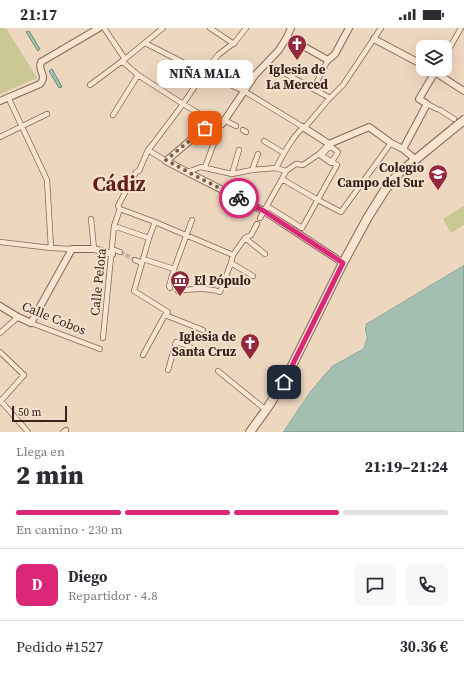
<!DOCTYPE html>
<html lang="es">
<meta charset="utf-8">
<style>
body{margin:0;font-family:"Source Serif 4",serif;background:#f7f7f7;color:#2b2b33;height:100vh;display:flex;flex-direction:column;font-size:15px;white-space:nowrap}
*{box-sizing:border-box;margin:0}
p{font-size:13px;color:#7c7c81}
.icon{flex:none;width:22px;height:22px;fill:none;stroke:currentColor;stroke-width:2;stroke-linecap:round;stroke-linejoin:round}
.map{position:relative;height:404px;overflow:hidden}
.sheet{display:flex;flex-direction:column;background:#fff;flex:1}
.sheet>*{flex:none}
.controls{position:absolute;left:416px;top:12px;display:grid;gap:8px}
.controls a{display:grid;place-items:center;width:36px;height:36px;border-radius:8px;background:#fff;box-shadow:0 4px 16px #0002;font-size:20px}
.scale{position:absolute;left:12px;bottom:10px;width:55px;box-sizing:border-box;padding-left:4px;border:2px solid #35231c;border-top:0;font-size:11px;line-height:14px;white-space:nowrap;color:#35231c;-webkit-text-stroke:3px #f5e2ce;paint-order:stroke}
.pin{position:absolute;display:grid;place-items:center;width:34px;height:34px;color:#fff;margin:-17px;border-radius:8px;box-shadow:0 2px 6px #0006}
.courier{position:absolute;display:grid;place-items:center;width:40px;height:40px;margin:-20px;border:3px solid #db2777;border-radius:50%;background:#fff;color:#222;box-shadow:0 1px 5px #0007}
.bubble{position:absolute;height:28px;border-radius:8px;background:#fff;box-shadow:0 4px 16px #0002;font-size:13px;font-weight:800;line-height:28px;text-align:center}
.headline em{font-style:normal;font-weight:800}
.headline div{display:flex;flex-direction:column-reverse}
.headline{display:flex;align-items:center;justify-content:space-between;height:68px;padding:0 16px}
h1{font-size:26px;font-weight:800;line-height:30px}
.bar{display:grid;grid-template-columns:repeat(4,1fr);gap:6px 4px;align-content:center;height:48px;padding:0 16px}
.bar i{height:5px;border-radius:3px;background:#e1e1e2}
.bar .on{background:#db2777}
.bar p{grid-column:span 4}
.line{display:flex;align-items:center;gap:10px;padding:0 16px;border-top:1px solid #e1e1e2}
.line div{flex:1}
.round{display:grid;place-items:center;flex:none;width:42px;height:42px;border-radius:8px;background:#f7f7f7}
.status{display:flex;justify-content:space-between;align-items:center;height:28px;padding:0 20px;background:#fff;direction:ltr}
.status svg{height:11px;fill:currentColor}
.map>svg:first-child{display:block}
</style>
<div class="status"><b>21:17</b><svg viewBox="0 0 49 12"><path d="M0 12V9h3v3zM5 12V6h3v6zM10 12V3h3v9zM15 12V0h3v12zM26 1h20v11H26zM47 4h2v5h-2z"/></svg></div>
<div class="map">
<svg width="464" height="404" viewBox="0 0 464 404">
<rect width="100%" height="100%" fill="#edd7bf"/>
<!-- green -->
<path fill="#cbc793" d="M0,0H6L37,50L0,66Z
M464,178V197L451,205L443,191Z"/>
<!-- water -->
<path fill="#a2bfb1" stroke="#698c7d" d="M29,3L40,21L38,23L26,4Z
M52,41L62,59L59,60L49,43Z
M464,237V404H283L310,364L332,338L363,321L367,310L365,302L366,296Z"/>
<!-- pier -->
<path fill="#edd7bf" d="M464,235V237L366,296L365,302L367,310L363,321L332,338L310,364L283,404H281L309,362L331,337L361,320L365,310L363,302L365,294Z"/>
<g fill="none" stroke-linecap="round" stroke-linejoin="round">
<!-- pedestrian-tunnel -->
<path stroke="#c8b39e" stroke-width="4.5" stroke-dasharray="4.5 2" stroke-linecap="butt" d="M120,224L135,232"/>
<defs>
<path id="pedestrian" d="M104,0L125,31
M210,0L234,16
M145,15L204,45L244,63L303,99
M445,28L461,0
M122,33L138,47L183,76L210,92L217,107L205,139
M266,35L330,70
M90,57L125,31L163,0
M313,61L328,32
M8,69L47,152L51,220
M427,76L437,81
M440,82L454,91
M113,87L138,47
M224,92L236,98
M243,102L246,104
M0,109L47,86
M264,113L284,125
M330,118L338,124L331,135L321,128Z
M148,122L166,133
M276,140C281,130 296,102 306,98L323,78L327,73L343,57L381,0
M252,142L258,126
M187,144L193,142L201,139L232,146L252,142L276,140L286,143
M232,146L239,122
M282,151L318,172L341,184L391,115
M267,178L302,200L337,137L319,126
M120,181L155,194L233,227
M260,190L282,151L286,143L296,136L303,137L319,126L329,116
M91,191L94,221
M114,198L149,210
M245,210L265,226
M0,214L51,220L72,221
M112,221L120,224
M143,231L174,241
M135,232L142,235
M231,235L253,248
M170,260L169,258L174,241L192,192
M178,263C191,261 207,259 220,264L231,235L233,227L245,210L251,207L257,196
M165,287L203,302
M31,295L100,321
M0,305L18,289
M103,310L114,198L120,181L118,178L136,144L139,143L148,122L153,116L183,76L204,45L218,27L235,14L246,0
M0,324L24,347L0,374
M143,327L165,287L168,284L134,263L149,210L155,194
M168,342L176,314L186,317L195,322
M218,343L266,382
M0,372L28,404
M63,404L66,402"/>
<path id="minor" d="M291,0L287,9L279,22L255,47L222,96L205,100L166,133L187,144L264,183L343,235
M287,9L328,32L335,26L349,0
M374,11L423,37
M430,41L464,63
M0,73L40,56C48,47 37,43 41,34L99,0
M303,99L329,116L369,99L391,115L403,121L415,131
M403,121L427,76L419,71L435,44
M0,278L18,289L31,295L72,221H94L112,226"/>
<path id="tertiary" d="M250,404L266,382L284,354L343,235L368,189L385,162L399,145L464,92"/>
</defs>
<!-- pedestrian casing -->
<use href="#pedestrian" stroke="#856757" stroke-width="6"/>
<!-- minor casing -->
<use href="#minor" stroke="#856757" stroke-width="8"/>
<!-- tertiary casing -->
<use href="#tertiary" stroke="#856757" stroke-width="10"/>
<!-- pedestrian -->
<use href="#pedestrian" stroke="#f8e5d1" stroke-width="4.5"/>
<!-- minor -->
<use href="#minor" stroke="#f8e5d1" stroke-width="6"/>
<!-- tertiary -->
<use href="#tertiary" stroke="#f8e5d1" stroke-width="8"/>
</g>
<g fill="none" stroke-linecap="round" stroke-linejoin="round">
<!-- done -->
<path stroke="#756255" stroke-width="4" stroke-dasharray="0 7.2" d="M205,100L166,132L188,144L239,170"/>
<!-- route -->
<path stroke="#db2777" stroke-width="5" d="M239,170L264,183L343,235L284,354"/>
</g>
<!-- icons -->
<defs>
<symbol id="church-pin" viewBox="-11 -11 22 30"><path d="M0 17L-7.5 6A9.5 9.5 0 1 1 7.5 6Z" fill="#94283d" stroke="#f5e2ce"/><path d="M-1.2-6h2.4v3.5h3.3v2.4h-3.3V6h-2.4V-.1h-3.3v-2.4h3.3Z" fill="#fff"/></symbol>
<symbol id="university-pin" viewBox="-11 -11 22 30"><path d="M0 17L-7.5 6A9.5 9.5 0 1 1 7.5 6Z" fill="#94283d" stroke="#f5e2ce"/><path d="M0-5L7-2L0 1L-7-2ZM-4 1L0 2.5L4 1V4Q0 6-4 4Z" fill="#fff"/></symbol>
<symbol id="museum-pin" viewBox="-11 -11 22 30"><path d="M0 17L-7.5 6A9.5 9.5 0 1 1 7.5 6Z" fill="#94283d" stroke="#f5e2ce"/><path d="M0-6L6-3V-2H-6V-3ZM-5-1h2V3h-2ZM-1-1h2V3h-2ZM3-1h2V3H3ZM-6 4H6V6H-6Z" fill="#fff"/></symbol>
</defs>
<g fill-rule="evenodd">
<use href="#church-pin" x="286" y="5" width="22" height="30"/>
<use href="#university-pin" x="427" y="135" width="22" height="30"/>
<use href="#museum-pin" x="169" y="241" width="22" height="30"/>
<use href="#church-pin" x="239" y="304" width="22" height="30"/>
</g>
<g text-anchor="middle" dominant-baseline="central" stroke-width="4" stroke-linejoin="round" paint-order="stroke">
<!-- poi labels -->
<g font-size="13" font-weight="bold" fill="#35231c" stroke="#f5e2ce" text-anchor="end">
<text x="297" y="41" text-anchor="middle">Iglesia de<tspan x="297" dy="15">La Merced</tspan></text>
<text x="424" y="139">Colegio<tspan x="424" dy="15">Campo del Sur</tspan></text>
<text x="194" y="252" text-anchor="start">El Pópulo</text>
<text x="236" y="308">Iglesia de<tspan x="236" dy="15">Santa Cruz</tspan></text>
</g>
<!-- street labels -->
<g font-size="13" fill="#35231c" stroke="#f5e2ce">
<text transform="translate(98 254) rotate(-84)">Calle Pelota</text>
<text transform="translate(54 290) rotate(22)">Calle Cobos</text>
</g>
<!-- town labels -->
<g font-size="21" font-weight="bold" fill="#611d1c" stroke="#f5e2ce">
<text x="119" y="155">Cádiz</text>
</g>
</g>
</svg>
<div class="controls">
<a><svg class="icon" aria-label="layers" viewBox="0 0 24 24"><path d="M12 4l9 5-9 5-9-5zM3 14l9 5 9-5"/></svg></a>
</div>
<div class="scale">50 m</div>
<div class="pin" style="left:205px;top:100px;background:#ea580c"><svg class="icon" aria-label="bag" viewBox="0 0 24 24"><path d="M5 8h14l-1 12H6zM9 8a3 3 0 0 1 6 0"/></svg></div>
<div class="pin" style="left:284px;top:354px;background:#1f2937"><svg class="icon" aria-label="home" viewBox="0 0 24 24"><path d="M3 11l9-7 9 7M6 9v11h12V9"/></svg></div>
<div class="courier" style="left:239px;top:170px"><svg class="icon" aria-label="bike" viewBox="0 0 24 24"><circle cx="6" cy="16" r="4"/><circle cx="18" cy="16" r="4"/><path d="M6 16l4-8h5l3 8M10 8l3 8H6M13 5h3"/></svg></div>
<div class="bubble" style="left:157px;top:32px;width:96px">NIÑA MALA</div>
</div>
<section class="sheet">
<div class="headline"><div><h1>2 min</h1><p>Llega en</p></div><em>21:19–21:24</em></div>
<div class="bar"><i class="on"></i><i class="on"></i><i class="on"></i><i></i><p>En camino · 230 m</p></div>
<div class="line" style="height:72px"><b class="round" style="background:#db2777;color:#fff">D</b><div><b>Diego</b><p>Repartidor · 4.8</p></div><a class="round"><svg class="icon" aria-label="chat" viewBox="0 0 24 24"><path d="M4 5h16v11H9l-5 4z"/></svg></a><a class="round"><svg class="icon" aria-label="phone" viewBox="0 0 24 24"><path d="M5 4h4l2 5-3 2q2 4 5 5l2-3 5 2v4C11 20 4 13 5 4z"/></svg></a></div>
<div class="line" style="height:52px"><div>Pedido #1527</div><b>30.36 €</b></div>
</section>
